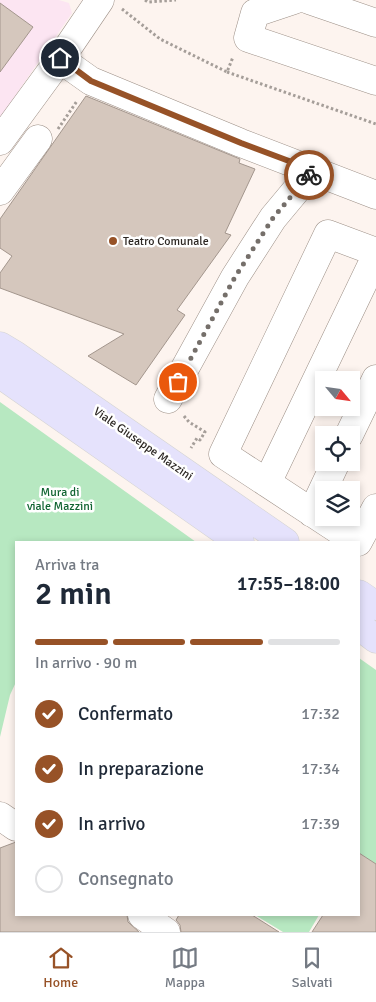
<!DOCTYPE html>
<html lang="it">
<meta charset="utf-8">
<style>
body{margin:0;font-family:Signika,sans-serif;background:#f6f6f7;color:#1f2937;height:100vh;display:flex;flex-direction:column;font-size:19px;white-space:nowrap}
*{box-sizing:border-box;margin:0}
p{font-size:16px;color:#747a83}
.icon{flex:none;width:28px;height:28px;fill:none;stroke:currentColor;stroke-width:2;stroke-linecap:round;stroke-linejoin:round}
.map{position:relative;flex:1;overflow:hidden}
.panel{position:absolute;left:15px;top:541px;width:345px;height:375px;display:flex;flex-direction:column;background:#fff;border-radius:0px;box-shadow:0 2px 8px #0003}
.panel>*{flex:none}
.needle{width:32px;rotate:119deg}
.controls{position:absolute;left:315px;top:371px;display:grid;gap:10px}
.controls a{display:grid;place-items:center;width:45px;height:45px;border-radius:0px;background:#fff;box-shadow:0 2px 8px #0003;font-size:25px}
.pin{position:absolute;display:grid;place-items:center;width:42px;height:42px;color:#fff;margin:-21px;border:2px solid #fff;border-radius:50%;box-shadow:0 1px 5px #0007}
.courier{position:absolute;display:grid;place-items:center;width:50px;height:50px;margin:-25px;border:4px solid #975227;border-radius:50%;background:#fff;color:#222;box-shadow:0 1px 6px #0007}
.overview em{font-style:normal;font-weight:600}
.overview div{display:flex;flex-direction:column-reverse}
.overview{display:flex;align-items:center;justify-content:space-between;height:85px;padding:0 20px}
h1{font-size:32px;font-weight:600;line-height:38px}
.bar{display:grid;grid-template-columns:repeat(4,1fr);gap:8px 5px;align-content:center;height:60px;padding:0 20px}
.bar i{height:6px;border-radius:4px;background:#e0e1e3}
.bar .on{background:#975227}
.bar p{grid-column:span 4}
ol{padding:0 20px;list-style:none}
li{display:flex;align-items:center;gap:15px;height:55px}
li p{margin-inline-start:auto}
li .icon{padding:5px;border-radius:50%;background:#975227;color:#fff;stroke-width:4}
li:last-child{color:#747a83}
li i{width:28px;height:28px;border:2px solid #e0e1e3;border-radius:50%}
.dock{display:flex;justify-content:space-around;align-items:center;height:70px;border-top:1px solid #e0e1e3;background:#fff;font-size:14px;color:#747a83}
.dock a{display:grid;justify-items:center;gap:2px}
.dock .on{color:#975227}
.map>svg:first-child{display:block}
</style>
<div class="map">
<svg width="376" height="932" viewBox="0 0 376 932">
<rect width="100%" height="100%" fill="#fdf4ef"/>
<!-- commercial -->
<path fill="#fce5f2" d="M0,0H59L69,3L72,13L0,118Z"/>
<!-- green -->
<path fill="#b7e8c1" d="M0,402L196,542H16V682L10,695L0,737Z
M359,658L376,670V865L359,853Z
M255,915H319L309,932H283Z"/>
<!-- building -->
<path fill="#d5c7bd" stroke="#a3968d" d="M0,3L33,27L0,72Z
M86,96L240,159L239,163L255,169L225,233L231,235L177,310L185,315L136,385L88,356L124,334L0,288V273L12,256L0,248V219Z
M16,842V915H127L128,922L139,932H0V848Z
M359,853L376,864V932H312L323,915H359Z
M179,915H252L279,932H181L180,925L176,920Z"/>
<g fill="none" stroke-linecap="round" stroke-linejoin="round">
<defs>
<path id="minor" d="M294,0L255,13L248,38L376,81
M309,0L376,23
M60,59L91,81L241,143L376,195
M0,141L60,59L100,0
M0,191L38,139
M168,399L235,277L273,218L313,170
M349,435L376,379
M267,483L376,256
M312,513L336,462
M357,542L223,454L328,234L376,252
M358,542L376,508
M0,816L16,827
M142,915L166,932"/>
<path id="major" d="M0,346L15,355L285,542
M0,374L240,542
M359,594L376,606
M359,626L376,639"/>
</defs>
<!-- minor casing -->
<use href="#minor" stroke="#9c8f86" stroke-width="29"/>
<!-- major casing -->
<use href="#major" stroke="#d5d4d3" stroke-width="29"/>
<!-- path -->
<path stroke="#a59e99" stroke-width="3" stroke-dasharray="2.5 2.5" stroke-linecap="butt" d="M145,0L148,2L176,0
M122,9L160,39L227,72L233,57
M227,72L376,124
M58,129L77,101
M184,416L189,422L205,432L200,440L197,438L191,448"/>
<!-- minor -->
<use href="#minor" stroke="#fff" stroke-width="28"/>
<!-- major -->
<use href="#major" stroke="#e5e2fc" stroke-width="28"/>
</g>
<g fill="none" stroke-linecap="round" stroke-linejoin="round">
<!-- done -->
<path stroke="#756f6a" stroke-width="5" stroke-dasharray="0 9" d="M178,382L235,277L273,218L309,175"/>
<!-- route -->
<path stroke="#975227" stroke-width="6" d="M60,58L91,81L241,143L313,170L309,175"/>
</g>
<!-- markers -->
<circle fill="#975227" stroke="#fff" stroke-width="2" cx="113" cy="241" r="5"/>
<g text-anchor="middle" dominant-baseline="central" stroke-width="5" stroke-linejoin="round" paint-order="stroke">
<!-- poi labels -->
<g font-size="12" fill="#2c2723" stroke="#fff" text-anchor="start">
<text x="123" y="241">Teatro Comunale</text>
</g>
<!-- street labels -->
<g font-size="12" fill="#2c2723" stroke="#fff">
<text transform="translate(143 444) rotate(35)">Viale Giuseppe Mazzini</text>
</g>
<!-- park labels -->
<g font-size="12" fill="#106432" stroke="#fff">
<text x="60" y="492">Mura di<tspan x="60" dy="14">viale Mazzini</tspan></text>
</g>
</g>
</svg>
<div class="controls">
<a><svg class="needle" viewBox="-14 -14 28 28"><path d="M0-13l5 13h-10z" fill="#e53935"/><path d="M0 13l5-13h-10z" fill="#747a83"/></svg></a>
<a><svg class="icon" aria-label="locate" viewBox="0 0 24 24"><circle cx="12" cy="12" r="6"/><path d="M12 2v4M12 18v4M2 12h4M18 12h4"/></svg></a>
<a><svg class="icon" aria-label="layers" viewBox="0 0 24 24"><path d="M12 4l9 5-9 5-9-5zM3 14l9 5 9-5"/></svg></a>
</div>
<div class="pin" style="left:178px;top:382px;background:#ea580c"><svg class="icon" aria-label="bag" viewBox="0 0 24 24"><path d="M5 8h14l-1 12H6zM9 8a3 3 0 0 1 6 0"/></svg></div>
<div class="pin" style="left:60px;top:58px;background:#1f2937"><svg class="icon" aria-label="home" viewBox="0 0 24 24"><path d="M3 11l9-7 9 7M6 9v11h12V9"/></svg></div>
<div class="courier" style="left:309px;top:175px"><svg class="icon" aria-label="bike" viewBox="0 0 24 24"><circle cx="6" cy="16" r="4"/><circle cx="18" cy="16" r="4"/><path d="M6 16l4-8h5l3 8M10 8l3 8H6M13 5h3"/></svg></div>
<section class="panel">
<div class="overview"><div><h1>2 min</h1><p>Arriva tra</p></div><em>17:55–18:00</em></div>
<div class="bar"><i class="on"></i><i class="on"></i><i class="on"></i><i></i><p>In arrivo · 90 m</p></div>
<ol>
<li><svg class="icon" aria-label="check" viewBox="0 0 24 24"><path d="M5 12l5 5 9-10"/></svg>Confermato<p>17:32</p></li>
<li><svg class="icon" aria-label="check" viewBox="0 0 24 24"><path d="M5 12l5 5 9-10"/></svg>In preparazione<p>17:34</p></li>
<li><svg class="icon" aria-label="check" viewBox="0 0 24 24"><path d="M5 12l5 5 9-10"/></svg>In arrivo<p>17:39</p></li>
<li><i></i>Consegnato</li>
</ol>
</section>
</div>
<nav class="dock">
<a class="on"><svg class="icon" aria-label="home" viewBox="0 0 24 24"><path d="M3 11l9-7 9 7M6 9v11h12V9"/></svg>Home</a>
<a><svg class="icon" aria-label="map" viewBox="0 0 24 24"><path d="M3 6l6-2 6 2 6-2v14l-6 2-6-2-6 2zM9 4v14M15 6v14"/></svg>Mappa</a>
<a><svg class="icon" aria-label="saved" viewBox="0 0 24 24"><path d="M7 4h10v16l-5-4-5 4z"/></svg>Salvati</a>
</nav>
